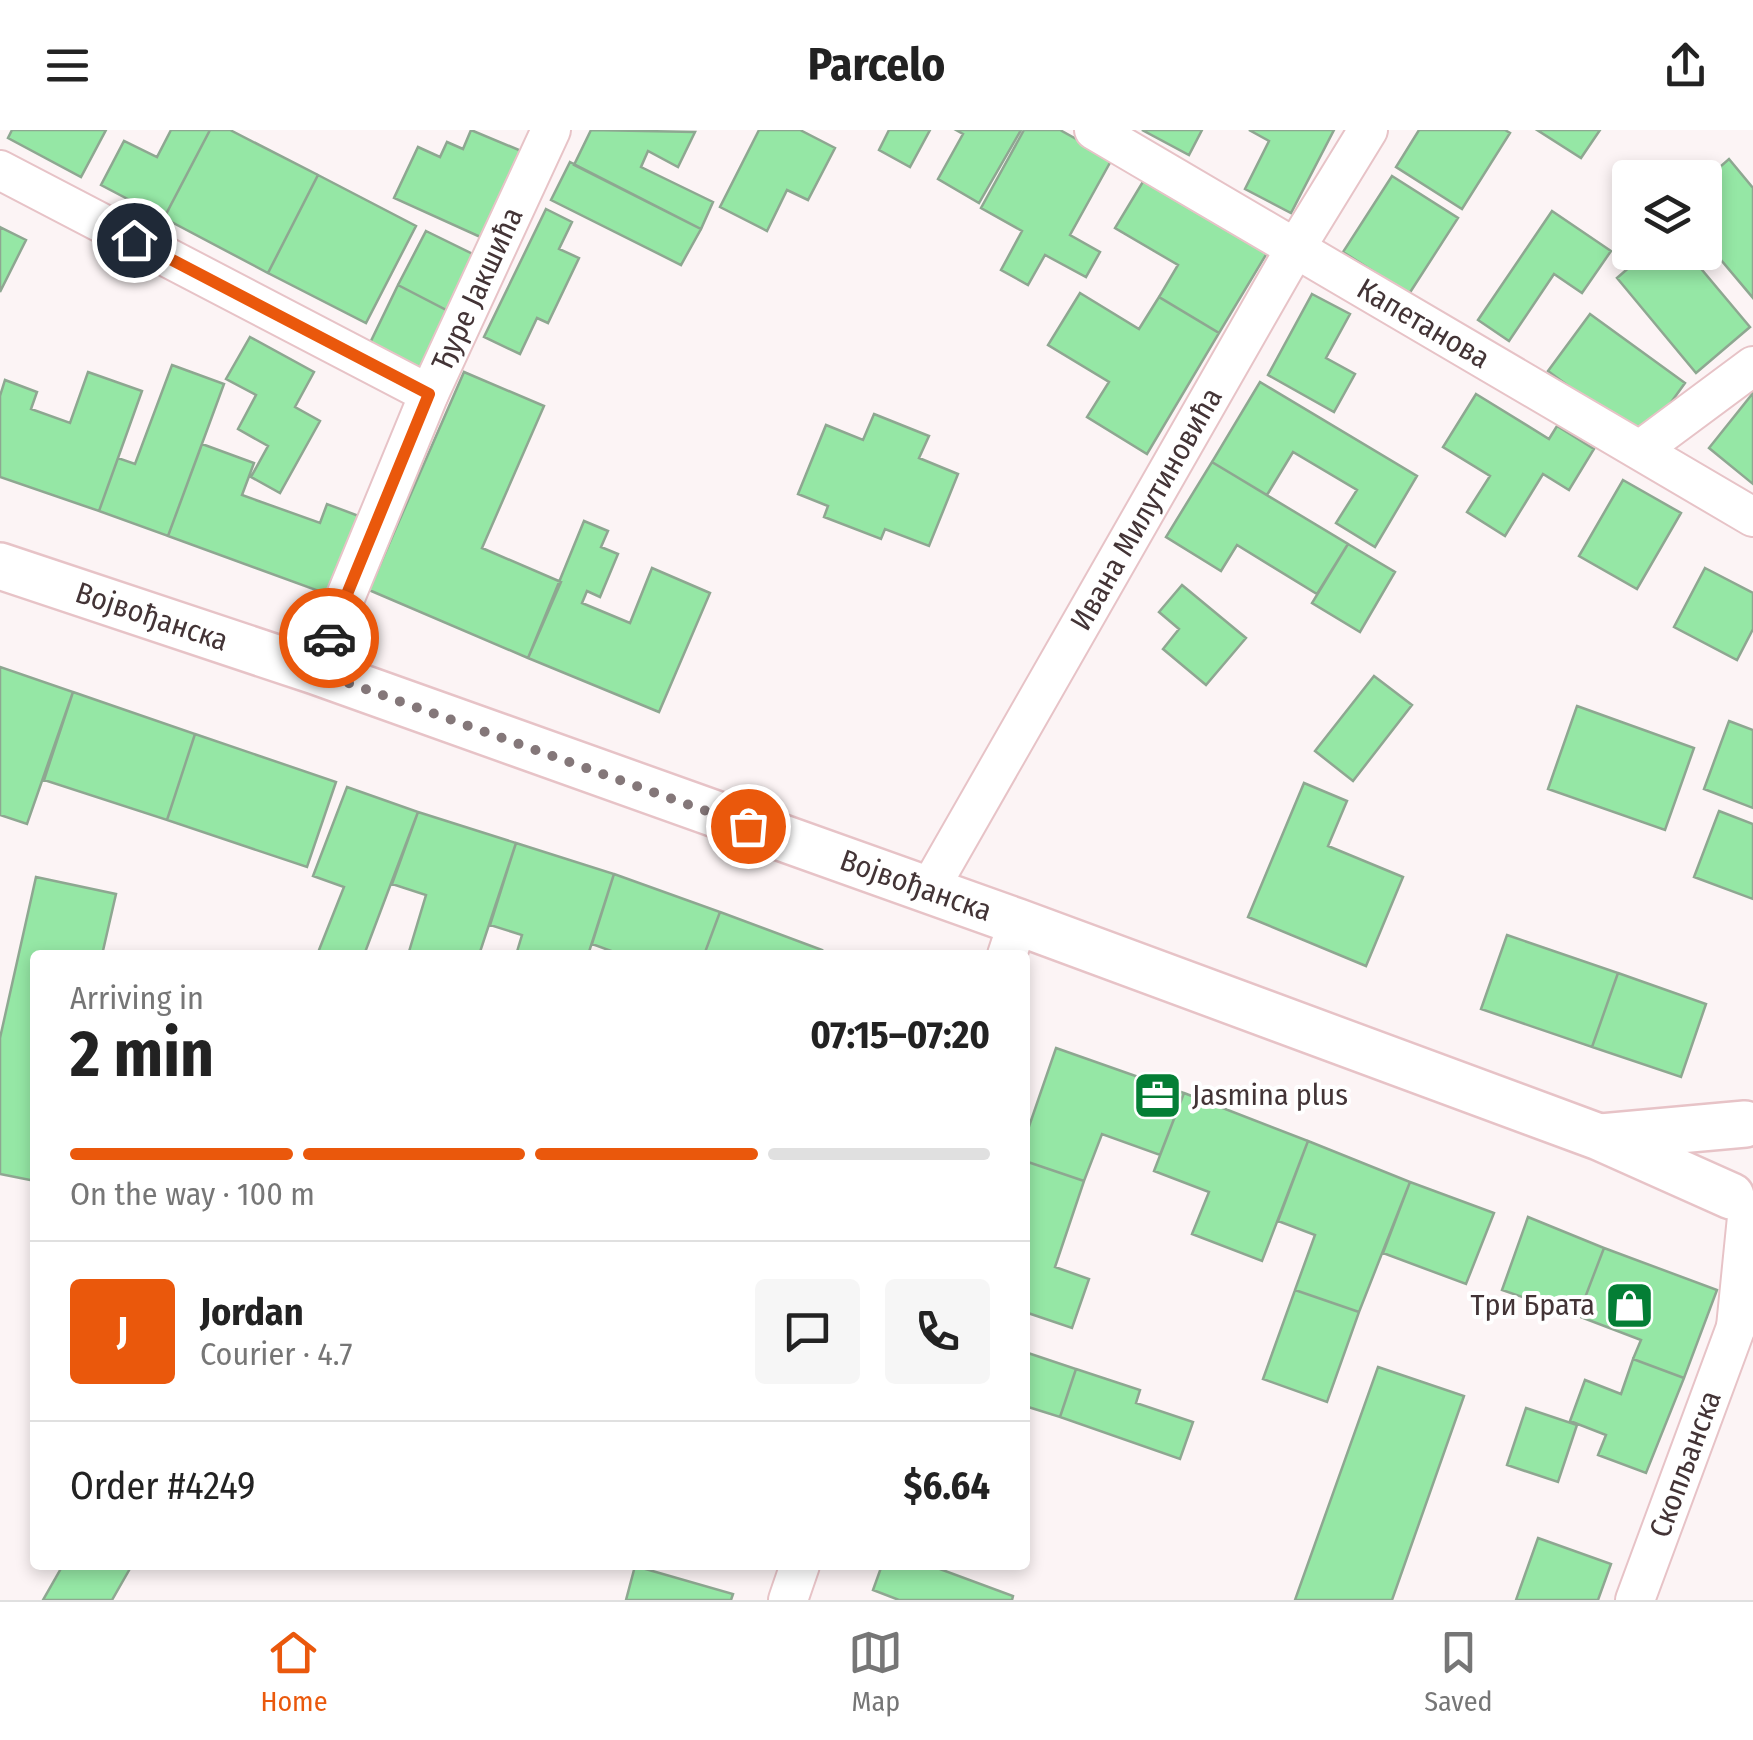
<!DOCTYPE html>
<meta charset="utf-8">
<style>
body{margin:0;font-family:"Fira Sans Condensed",sans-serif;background:#f6f6f6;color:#222;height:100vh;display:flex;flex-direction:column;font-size:38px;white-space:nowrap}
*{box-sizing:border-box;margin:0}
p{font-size:32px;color:#767676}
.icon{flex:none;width:55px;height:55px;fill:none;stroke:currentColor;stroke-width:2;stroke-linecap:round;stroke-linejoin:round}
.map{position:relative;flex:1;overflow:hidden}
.panel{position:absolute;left:30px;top:820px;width:1000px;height:620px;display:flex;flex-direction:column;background:#fff;border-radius:10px;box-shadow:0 5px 15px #0003}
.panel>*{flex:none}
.fabs{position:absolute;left:1612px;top:30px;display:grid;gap:20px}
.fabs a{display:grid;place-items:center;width:110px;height:110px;border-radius:10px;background:#fff;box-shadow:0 5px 15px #0003;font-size:50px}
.pin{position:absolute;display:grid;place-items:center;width:85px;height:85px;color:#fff;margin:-42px;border:5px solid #fff;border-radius:50%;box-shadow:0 2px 10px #0007}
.courier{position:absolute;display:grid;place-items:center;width:100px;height:100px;margin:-50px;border:8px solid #ea580c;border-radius:50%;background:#fff;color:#222;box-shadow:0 2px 12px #0007}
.summary em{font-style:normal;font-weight:700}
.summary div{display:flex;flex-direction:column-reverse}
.summary{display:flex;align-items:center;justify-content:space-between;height:170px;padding:0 40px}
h1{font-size:65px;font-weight:700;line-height:75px}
.bar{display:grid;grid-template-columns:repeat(4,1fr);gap:15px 10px;align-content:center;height:120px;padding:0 40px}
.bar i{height:12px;border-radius:8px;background:#e0e0e0}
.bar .on{background:#ea580c}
.bar p{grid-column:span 4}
.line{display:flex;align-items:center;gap:25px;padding:0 40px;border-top:2px solid #e0e0e0}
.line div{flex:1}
.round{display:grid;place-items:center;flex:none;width:105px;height:105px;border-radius:10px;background:#f6f6f6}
header{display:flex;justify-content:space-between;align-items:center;height:130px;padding:0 40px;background:#fff;font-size:45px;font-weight:700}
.menu{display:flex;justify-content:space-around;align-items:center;height:140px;border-top:2px solid #e0e0e0;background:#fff;font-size:28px;color:#767676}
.menu a{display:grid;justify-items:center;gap:5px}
.menu .on{color:#ea580c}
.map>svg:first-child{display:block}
</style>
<header><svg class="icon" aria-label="menu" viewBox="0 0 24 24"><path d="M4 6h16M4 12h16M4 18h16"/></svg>Parcelo<svg class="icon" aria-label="share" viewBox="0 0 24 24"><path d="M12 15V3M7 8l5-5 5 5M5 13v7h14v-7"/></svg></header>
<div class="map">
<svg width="1753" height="1470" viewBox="0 0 1753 1470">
<rect width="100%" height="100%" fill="#fcf4f5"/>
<!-- building -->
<path fill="#95e7a5" stroke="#8ea791" stroke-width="2.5" d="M12,0H106L81,47L8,8Z
M171,0H210L164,88L101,55L124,11L157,27Z
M210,0H230L318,45L268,143L164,88Z
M471,0L526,23L487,110L394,68L418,17L440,27L447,12L463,19Z
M591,0L695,2L678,37L648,21L641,37L713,72L701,99L574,35Z
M759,0H800L835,18L808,70L787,60L767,101L720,77Z
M889,0H930L910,37L879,20Z
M956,0H1021L979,73L938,49L963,4Z
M1024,0H1060L1112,29L1070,105L1100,122L1086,147L1045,125L1028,155L1001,140L1022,101L981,78Z
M1142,0H1202L1189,25Z
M1249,0H1334L1291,83L1245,59L1269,11Z
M1419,0H1505L1510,3L1462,79L1396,37Z
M1537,0H1600L1581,28Z
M1729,29L1753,58V168L1705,111V50Z
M570,32L701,99L681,135L551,70Z
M318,45L416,96L366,193L268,143Z
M1392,46L1458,88L1409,164L1343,122Z
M1144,50L1267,123L1219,203L1159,167L1178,135L1115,98Z
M546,79L572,92L559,119L579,128L548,193L537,188L520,224L484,207Z
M1552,81L1611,121L1582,163L1554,144L1509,211L1478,190Z
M0,97L26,110L0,162Z
M426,101L483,129L456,185L398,155Z
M1647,122H1687L1750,197L1696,243L1617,148Z
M398,155L456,185L428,242L370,213Z
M1080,163L1139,199L1159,167L1219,203L1147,324L1087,287L1109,252L1048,215Z
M1312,164L1350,184L1326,228L1355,244L1334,282L1268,245Z
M1590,184L1685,253L1643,311L1548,241Z
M250,207L314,242L295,277L320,291L280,363L251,347L268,316L238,299L256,265L226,249Z
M172,235L224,254L168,406L99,381L118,328L135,334Z
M88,242L142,261L99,381L0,347V266L5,250L37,262L31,279L70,293Z
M464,242L544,276L482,418L561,452L528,528L369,460Z
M1260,252L1417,346L1375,417L1336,393L1357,360L1293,322L1267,365L1212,332Z
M1753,263V354L1709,318Z
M1476,264L1549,309L1557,296L1594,319L1569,360L1543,344L1505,406L1467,382L1490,346L1443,317Z
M874,284L929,306L919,328L958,344L929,416L885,399L881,409L824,387L828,376L798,364L826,295L863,310Z
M202,314L254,333L242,365L320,393L327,374L364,388L335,467L168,406Z
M1212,332L1348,414L1317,464L1237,415L1221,441L1166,407Z
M1623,350L1681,383L1637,459L1579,426Z
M584,391L608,401L601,417L618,424L600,467L587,461L582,473L630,493L652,438L710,463L659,582L528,528Z
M1348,414L1395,442L1360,502L1312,473Z
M1705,438L1753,463V499L1737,530L1674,497Z
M1182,455L1246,508L1206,555L1163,519L1179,499L1159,482Z
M0,537L73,562L27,694L0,685Z
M1374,546L1412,575L1353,651L1315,621Z
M73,562L195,604L167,690L44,650Z
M1577,576L1694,618L1665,700L1548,659Z
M1729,591L1753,600V678L1704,659Z
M195,604L336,652L307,737L167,690Z
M1304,653L1347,671L1328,716L1403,747L1366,836L1248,787Z
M347,657L418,682L364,825H317L344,757L313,746Z
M1719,681L1753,694V769L1694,747Z
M418,682L516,713L479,825H408L426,765L392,754Z
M516,713L614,744L588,825H516L522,805L490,795Z
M614,744L720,782L704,825H622L592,814Z
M36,747L116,764L102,825H35V1051L0,1044V908Z
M720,782L822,820L820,825H704Z
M1507,805L1618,843L1592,917L1481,879Z
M1618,843L1706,874L1681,947L1592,917Z
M1056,918L1184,963L1160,1025L1102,1004L1084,1051L1025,1031V1008Z
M1184,963L1308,1011L1262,1131L1192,1104L1209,1062L1154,1041Z
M1308,1011L1410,1052L1359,1182L1295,1160L1315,1105L1278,1091Z
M1025,1031L1084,1051L1055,1137L1089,1149L1072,1198L1025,1182Z
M1410,1052L1494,1083L1466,1154L1383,1123Z
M1528,1087L1604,1118L1578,1186L1502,1160Z
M1604,1118L1717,1160L1684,1248L1633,1229L1641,1210L1578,1186Z
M1295,1160L1359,1182L1327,1272L1263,1249Z
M1025,1222L1076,1239L1060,1287L1025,1276Z
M1633,1229L1684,1248L1646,1343L1598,1325L1606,1305L1570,1291L1585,1250L1621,1264Z
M1378,1237L1464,1266L1392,1470H1295Z
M1076,1239L1140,1260L1136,1273L1193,1292L1180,1329L1060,1287Z
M1526,1278L1577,1295L1558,1352L1507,1335Z
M1538,1408L1611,1434L1598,1470H1516Z
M63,1435H132L112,1470H43Z
M882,1435H938L937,1438L1013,1466L1012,1470H899L873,1460Z
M635,1436L733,1464L731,1470H626Z"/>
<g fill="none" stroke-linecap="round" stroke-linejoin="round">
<defs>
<g id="minor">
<path id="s1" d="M1094,0L1753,387"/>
<path d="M0,40L429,264"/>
<path d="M1640,320L1753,236"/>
<path id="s2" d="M315,541L429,264L551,0"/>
<path id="s3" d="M928,761L1295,119L1368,0"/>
<path d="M1007,825L1018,792"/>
<path d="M1736,1197L1747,1087"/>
<path d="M788,1470L800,1435"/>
<path id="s4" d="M1635,1470L1736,1197L1753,1173"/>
</g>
<g id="tertiary">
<path id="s5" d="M0,436L315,541L1018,792L1599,1007L1731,1066"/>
<path d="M1601,1007L1745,994"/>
</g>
</defs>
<!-- minor casing -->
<use href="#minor" stroke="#e7c3c7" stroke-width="42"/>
<!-- tertiary casing -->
<use href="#tertiary" stroke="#e7c3c7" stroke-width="50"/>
<!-- minor -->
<use href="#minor" stroke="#fff" stroke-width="38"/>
<!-- tertiary -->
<use href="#tertiary" stroke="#fff" stroke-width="45"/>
</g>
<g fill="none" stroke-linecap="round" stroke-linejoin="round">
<!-- done -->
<path stroke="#847779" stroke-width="10" stroke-dasharray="0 18" d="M329,508L315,541L748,696"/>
<!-- route -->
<path stroke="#ea580c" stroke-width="12" d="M134,110L429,264L329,508"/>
</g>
<!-- icons -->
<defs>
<symbol id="office-square" viewBox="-11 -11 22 22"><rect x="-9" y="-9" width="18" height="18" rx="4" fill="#047e35" stroke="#fff"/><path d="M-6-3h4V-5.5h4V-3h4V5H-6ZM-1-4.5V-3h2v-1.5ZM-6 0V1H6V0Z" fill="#fff"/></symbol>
<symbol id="shop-square" viewBox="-11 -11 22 22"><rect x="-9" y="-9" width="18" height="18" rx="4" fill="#047e35" stroke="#fff"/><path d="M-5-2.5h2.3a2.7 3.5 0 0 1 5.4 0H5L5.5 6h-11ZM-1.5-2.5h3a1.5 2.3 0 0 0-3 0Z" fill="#fff"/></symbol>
</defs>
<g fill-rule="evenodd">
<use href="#office-square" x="1130" y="938" width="55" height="55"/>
<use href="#shop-square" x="1602" y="1148" width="55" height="55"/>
</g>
<g text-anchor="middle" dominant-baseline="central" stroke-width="8" stroke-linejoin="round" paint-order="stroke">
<!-- street labels -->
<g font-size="30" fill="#433436" stroke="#fff">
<text stroke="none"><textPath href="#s2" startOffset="415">Ђуре Јакшића</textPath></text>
<text stroke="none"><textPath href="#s1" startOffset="382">Капетанова</textPath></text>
<text stroke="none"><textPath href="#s3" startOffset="440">Ивана Милутиновића</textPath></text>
<text stroke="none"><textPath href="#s5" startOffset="160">Војвођанска</textPath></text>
<text stroke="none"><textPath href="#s5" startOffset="970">Војвођанска</textPath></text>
<text stroke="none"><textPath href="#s4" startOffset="145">Скопљанска</textPath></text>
</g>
<!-- poi labels -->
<g font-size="30" fill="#433436" stroke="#fff" text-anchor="start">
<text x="1192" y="965">Jasmina plus</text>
<text x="1595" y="1175" text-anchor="end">Три Брата</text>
</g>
</g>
</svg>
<div class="fabs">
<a><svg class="icon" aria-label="layers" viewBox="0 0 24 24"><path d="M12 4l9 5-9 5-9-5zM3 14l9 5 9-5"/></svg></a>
</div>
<div class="pin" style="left:748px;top:696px;background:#ea580c"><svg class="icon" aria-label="bag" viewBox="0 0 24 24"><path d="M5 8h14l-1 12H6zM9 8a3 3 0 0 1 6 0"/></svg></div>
<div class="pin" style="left:134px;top:110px;background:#1f2937"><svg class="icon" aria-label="home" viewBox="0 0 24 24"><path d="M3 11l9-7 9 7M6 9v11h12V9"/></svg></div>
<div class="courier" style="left:329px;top:508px"><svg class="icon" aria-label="car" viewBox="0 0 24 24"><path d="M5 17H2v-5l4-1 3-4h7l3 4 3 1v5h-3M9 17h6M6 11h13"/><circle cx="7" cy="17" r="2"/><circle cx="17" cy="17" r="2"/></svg></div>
<section class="panel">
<div class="summary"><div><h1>2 min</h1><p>Arriving in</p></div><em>07:15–07:20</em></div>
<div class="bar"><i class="on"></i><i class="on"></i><i class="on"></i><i></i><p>On the way · 100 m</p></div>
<div class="line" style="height:180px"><b class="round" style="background:#ea580c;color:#fff">J</b><div><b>Jordan</b><p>Courier · 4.7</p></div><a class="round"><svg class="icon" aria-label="chat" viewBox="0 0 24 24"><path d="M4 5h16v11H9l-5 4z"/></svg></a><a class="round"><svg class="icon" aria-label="phone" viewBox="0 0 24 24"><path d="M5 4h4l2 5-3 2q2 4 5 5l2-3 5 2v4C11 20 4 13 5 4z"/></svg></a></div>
<div class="line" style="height:130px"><div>Order #4249</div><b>$6.64</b></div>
</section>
</div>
<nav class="menu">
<a class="on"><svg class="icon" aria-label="home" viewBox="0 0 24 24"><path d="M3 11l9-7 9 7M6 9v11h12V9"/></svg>Home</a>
<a><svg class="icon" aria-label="map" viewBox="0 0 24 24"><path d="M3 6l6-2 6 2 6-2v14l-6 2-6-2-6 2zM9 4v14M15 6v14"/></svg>Map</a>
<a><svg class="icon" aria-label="saved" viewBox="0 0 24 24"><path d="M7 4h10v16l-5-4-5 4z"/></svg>Saved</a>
</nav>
